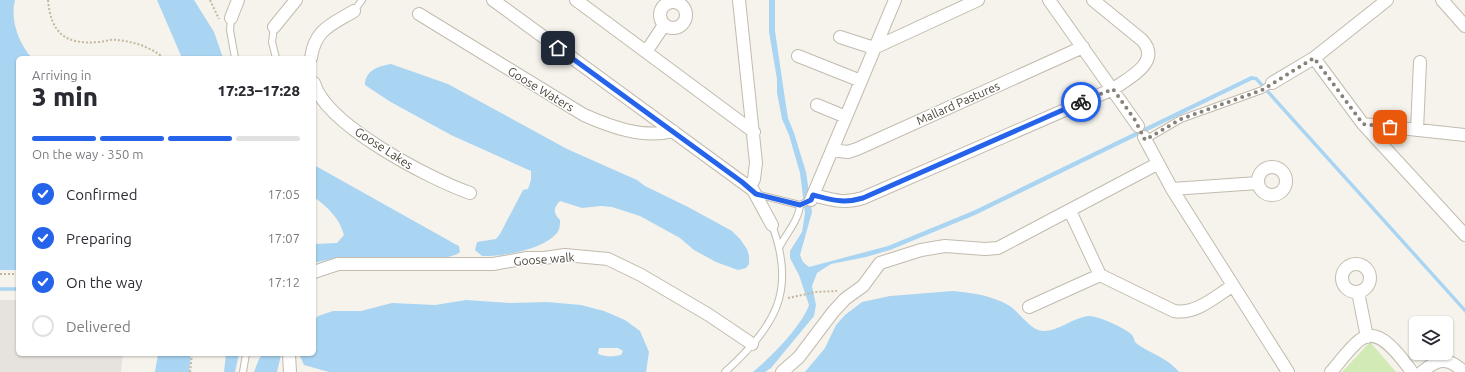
<!DOCTYPE html>
<meta charset="utf-8">
<style>
body{margin:0;font-family:Ubuntu,sans-serif;background:#f7f7f7;color:#2b2b33;height:100vh;display:flex;flex-direction:column;font-size:15px;white-space:nowrap}
*{box-sizing:border-box;margin:0}
p{font-size:13px;color:#7c7c81}
.icon{flex:none;width:22px;height:22px;fill:none;stroke:currentColor;stroke-width:2;stroke-linecap:round;stroke-linejoin:round}
.map{position:relative;flex:1;overflow:hidden}
.panel{position:absolute;left:16px;top:56px;width:300px;height:300px;display:flex;flex-direction:column;background:#fff;border-radius:6px;box-shadow:0 1px 3px #0004}
.panel>*{flex:none}
.fabs{position:absolute;left:1409px;top:316px;display:grid;gap:8px}
.fabs a{display:grid;place-items:center;width:44px;height:44px;border-radius:6px;background:#fff;box-shadow:0 1px 3px #0004;font-size:20px}
.pin{position:absolute;display:grid;place-items:center;width:34px;height:34px;color:#fff;margin:-17px;border-radius:8px;box-shadow:0 2px 6px #0006}
.courier{position:absolute;display:grid;place-items:center;width:40px;height:40px;margin:-20px;border:3px solid #2563eb;border-radius:50%;background:#fff;color:#222;box-shadow:0 1px 5px #0007}
.head em{font-style:normal;font-weight:800}
.head div{display:flex;flex-direction:column-reverse}
.head{display:flex;align-items:center;justify-content:space-between;height:68px;padding:0 16px}
h1{font-size:26px;font-weight:800;line-height:30px}
.bar{display:grid;grid-template-columns:repeat(4,1fr);gap:6px 4px;align-content:center;height:48px;padding:0 16px}
.bar i{height:5px;border-radius:3px;background:#e1e1e2}
.bar .on{background:#2563eb}
.bar p{grid-column:span 4}
ol{padding:0 16px;list-style:none}
li{display:flex;align-items:center;gap:12px;height:44px}
li p{margin-inline-start:auto}
li .icon{padding:4px;border-radius:50%;background:#2563eb;color:#fff;stroke-width:4}
li:last-child{color:#7c7c81}
li i{width:22px;height:22px;border:2px solid #e1e1e2;border-radius:50%}
.map>svg:first-child{display:block}
</style>
<div class="map">
<svg width="1465" height="372" viewBox="0 0 1465 372">
<rect width="100%" height="100%" fill="#f6f3ec"/>
<!-- industrial -->
<path fill="#e6e2dd" d="M0,300H18V354H123L121,372H0Z"/>
<!-- green -->
<path fill="#d2eab5" d="M1370,342L1396,372H1342Z"/>
<!-- water -->
<path fill="#a9d4f2" fill-rule="evenodd" d="M0,0H15C10,19 18,43 32,58H18V270H0Z
M157,0H194L214,32L223,58H182Z
M769,0H775V31L785,99L788,118L794,133L806,172L812,212L800,255L803,262L809,267L888,246L973,211L1251,76L1257,77L1465,308V313L1255,80H1252L975,215L890,250L866,257L831,264L823,269L817,273L812,286L816,305L814,316L771,368L765,372H753C770,358 802,326 809,305L799,275L790,258V251L802,232L805,213L800,173L789,135L782,119L777,93V79L769,32Z
M391,64L448,84L567,149L637,180L645,186L688,207L732,231L740,239L747,249L749,256V264L746,268L738,270L716,262L694,250L680,238L640,216L612,207L601,206L582,208L560,201C553,208 553,213 560,220C560,225 560,230 556,234C542,250 501,257 482,256L475,250L477,242L496,239L500,234L523,190L528,189L531,180V171L451,135L389,101L365,85C365,70 379,66 391,64Z
M314,165L455,244L459,246L460,252C447,265 369,256 347,257C336,258 325,260 314,263V244L337,243L344,235C339,217 328,208 314,197Z
M953,291C973,293 990,295 1008,305C1019,311 1029,329 1042,331C1058,332 1072,318 1088,316C1096,315 1126,328 1132,335C1134,337 1134,341 1136,343C1150,354 1167,357 1179,372H805L825,348L836,325L845,315L862,302L890,296Z
M466,300L510,303L547,302L581,305L604,311L625,320L640,331L649,352L646,372H329L304,365L299,354H314V320L318,316L333,311H361L392,303L435,305ZM599,348H618L623,351L621,355C613,357 606,357 598,354Z
M158,354H191L189,372H155Z
M226,354H239L235,372H224Z
M263,354L281,355L277,372H254L259,359Z"/>
<g fill="none" stroke-linecap="round" stroke-linejoin="round">
<!-- stream -->
<path stroke="#a9d4f2" stroke-width="3.5" d="M0,289H18"/>
<defs>
<path id="service" d="M354,11L362,0
M231,18L230,30L235,58
M274,27L272,42L276,58
M1145,140L1181,119L1262,90L1272,83
M756,194L800,205
M780,246C787,233 799,219 800,205L811,200
M243,372L246,354
M725,372C775,326 797,292 772,225"/>
<path id="minor" d="M493,0L753,190L772,225
M576,0L754,132
M739,0L756,163L754,179L750,187
M1049,0L1138,126
M1442,0L1465,26
M660 15a13 13 0 1 1 26 0a13 13 0 1 1-26 0Z
M419,14L584,115C611,127 644,139 673,131
M231,18L238,0
M274,27L296,0
M840,37L874,48L978,0
M646,52L664,25
M798,56L861,81
M311,58C315,29 331,25 354,11
M1314,58L1363,124L1465,235
M314,83C326,125 430,179 470,193
M1272,83L1314,58L1387,0
M817,105L846,117
M1363,124L1465,135
M1417,130L1420,62
M1144,137L1172,189L1288,372
M832,150L848,152L857,149L1083,47
M1258 181a14 14 0 1 1 28 0a14 14 0 1 1-28 0Z
M1172,189L1258,183
M813,195C833,200 843,204 863,198L1113,89C1129,78 1162,62 1142,40L1093,0
M811,200L895,0
M1070,211L1100,275L1174,311C1195,315 1215,297 1232,286
M1342 278a14 14 0 1 1 28 0a14 14 0 1 1-28 0Z
M314,272L338,264H493L527,258H544L565,255L608,259L641,275L709,315L752,344
M1358,292L1367,337
M1029,307L1100,275
M289,354L290,372
M782,372L799,357L833,312L845,299L863,286L880,263L921,250L945,246L985,249L998,248L1157,164
M1331,372C1339,363 1353,343 1363,338C1381,327 1403,360 1412,372
M1422,372C1438,358 1448,357 1464,372"/>
</defs>
<!-- service casing -->
<use href="#service" stroke="#c2bbae" stroke-width="8"/>
<!-- minor casing -->
<use href="#minor" stroke="#c2bbae" stroke-width="14"/>
<!-- path -->
<path stroke="#c4b79f" stroke-width="2" stroke-dasharray="2 2" stroke-linecap="butt" d="M48,0C51,33 65,45 98,42C104,42 110,39 116,40C133,41 150,47 164,58
M210,0L219,19
M0,274H18
M788,298L816,292L837,291
M190,372L192,354"/>
<!-- service -->
<use href="#service" stroke="#fff" stroke-width="6"/>
<!-- minor -->
<use href="#minor" stroke="#fff" stroke-width="12"/>
</g>
<g fill="none" stroke-linecap="round" stroke-linejoin="round">
<!-- done -->
<path stroke="#878178" stroke-width="4" stroke-dasharray="0 7.2" d="M1081,102L1113,89L1135,120L1145,140L1181,119L1262,90L1314,58L1363,124L1390,127"/>
<!-- route -->
<path stroke="#2563eb" stroke-width="5" d="M558,48L742,182L756,194L800,205L811,200L813,195C833,200 843,204 863,198L1081,102"/>
</g>
<g text-anchor="middle" dominant-baseline="central" stroke-width="3" stroke-linejoin="round" paint-order="stroke">
<!-- street labels -->
<g font-size="12" fill="#4b4439" stroke="#fff">
<text transform="translate(541 89) rotate(31)">Goose Waters</text>
<text transform="translate(958 103) rotate(-24)">Mallard Pastures</text>
<text transform="translate(384 148) rotate(33)">Goose Lakes</text>
<text transform="translate(544 259) rotate(-4)">Goose walk</text>
</g>
</g>
</svg>
<div class="fabs">
<a><svg class="icon" aria-label="layers" viewBox="0 0 24 24"><path d="M12 4l9 5-9 5-9-5zM3 14l9 5 9-5"/></svg></a>
</div>
<div class="pin" style="left:1390px;top:127px;background:#ea580c"><svg class="icon" aria-label="bag" viewBox="0 0 24 24"><path d="M5 8h14l-1 12H6zM9 8a3 3 0 0 1 6 0"/></svg></div>
<div class="pin" style="left:558px;top:48px;background:#1f2937"><svg class="icon" aria-label="home" viewBox="0 0 24 24"><path d="M3 11l9-7 9 7M6 9v11h12V9"/></svg></div>
<div class="courier" style="left:1081px;top:102px"><svg class="icon" aria-label="bike" viewBox="0 0 24 24"><circle cx="6" cy="16" r="4"/><circle cx="18" cy="16" r="4"/><path d="M6 16l4-8h5l3 8M10 8l3 8H6M13 5h3"/></svg></div>
<section class="panel">
<div class="head"><div><h1>3 min</h1><p>Arriving in</p></div><em>17:23–17:28</em></div>
<div class="bar"><i class="on"></i><i class="on"></i><i class="on"></i><i></i><p>On the way · 350 m</p></div>
<ol>
<li><svg class="icon" aria-label="check" viewBox="0 0 24 24"><path d="M5 12l5 5 9-10"/></svg>Confirmed<p>17:05</p></li>
<li><svg class="icon" aria-label="check" viewBox="0 0 24 24"><path d="M5 12l5 5 9-10"/></svg>Preparing<p>17:07</p></li>
<li><svg class="icon" aria-label="check" viewBox="0 0 24 24"><path d="M5 12l5 5 9-10"/></svg>On the way<p>17:12</p></li>
<li><i></i>Delivered</li>
</ol>
</section>
</div>
